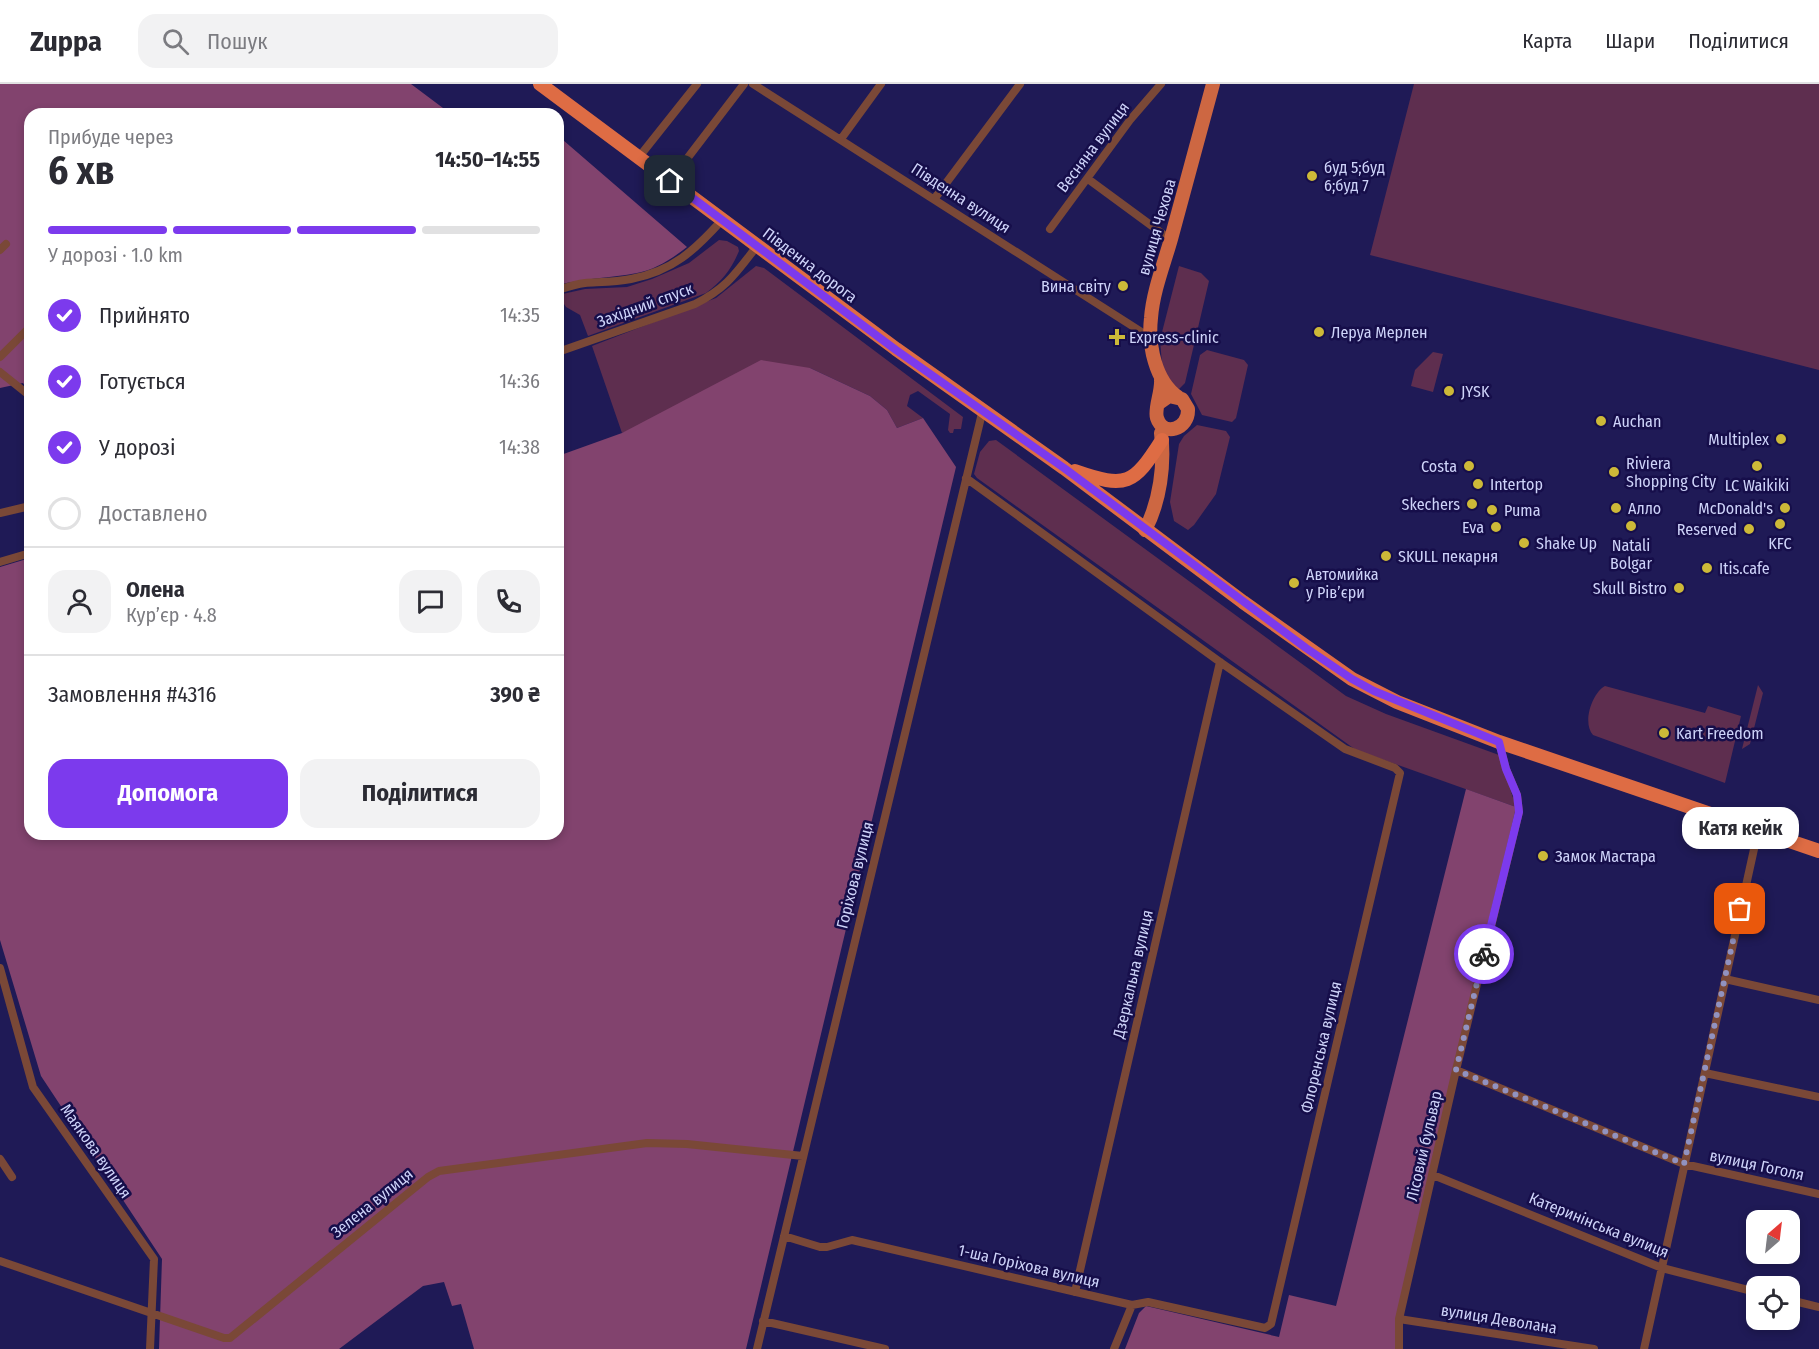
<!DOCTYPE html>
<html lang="uk">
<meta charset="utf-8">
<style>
body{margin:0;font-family:"Fira Sans Condensed",sans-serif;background:#f2f2f3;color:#2b2b33;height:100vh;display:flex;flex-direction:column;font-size:22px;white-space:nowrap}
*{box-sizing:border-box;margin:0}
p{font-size:20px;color:#7c7c81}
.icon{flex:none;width:33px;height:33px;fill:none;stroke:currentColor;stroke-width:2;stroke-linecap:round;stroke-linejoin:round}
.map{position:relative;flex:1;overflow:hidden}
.sheet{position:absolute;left:24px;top:24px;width:540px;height:732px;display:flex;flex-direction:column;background:#fff;border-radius:18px;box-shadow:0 3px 9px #0003}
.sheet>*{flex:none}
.needle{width:39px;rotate:28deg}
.controls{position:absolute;left:1746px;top:1126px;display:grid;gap:12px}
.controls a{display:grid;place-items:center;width:54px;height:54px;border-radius:12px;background:#fff;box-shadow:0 3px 9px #0003;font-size:30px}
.pin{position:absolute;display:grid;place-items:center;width:51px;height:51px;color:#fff;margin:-26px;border-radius:12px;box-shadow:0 3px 9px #0006}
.courier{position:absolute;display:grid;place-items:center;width:60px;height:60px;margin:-30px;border:4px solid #7c3aed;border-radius:50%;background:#fff;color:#222;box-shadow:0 2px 8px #0007}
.bubble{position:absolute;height:42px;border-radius:18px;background:#fff;box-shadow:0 3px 9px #0003;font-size:20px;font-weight:700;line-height:42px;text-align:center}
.summary em{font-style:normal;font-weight:700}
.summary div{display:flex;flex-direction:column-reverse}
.summary{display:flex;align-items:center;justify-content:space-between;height:102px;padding:0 24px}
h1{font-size:39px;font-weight:700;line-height:45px}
.bar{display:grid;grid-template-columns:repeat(4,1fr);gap:9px 6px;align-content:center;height:72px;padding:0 24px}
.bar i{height:8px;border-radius:4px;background:#e1e1e2}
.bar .on{background:#7c3aed}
.bar p{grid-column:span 4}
.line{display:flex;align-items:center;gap:15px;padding:0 24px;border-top:2px solid #e1e1e2}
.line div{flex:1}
.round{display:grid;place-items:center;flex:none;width:63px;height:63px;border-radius:18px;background:#f2f2f3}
ol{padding:0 24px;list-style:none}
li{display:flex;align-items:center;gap:18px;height:66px}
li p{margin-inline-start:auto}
li .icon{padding:6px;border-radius:50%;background:#7c3aed;color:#fff;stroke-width:4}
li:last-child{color:#7c7c81}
li i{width:33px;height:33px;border:3px solid #e1e1e2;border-radius:50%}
.primary-button{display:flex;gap:12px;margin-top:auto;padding:12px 24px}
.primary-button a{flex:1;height:69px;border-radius:18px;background:#7c3aed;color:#fff;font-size:24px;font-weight:700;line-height:69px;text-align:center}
.primary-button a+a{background:#f2f2f3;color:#2b2b33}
header{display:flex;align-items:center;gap:36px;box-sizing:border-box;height:84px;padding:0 30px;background:#fff;border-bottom:2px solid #e1e1e2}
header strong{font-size:28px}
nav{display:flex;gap:33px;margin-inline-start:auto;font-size:21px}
.search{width:420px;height:54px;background:#f2f2f3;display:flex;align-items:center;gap:15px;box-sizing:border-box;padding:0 21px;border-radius:18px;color:#7c7c81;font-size:22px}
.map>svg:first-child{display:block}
</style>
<header>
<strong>Zuppa</strong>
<div class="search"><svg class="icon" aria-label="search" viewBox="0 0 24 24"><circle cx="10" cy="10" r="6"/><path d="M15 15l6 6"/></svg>Пошук</div>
<nav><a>Карта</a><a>Шари</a><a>Поділитися</a></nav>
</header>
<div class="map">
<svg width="1819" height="1265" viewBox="0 0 1819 1265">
<rect width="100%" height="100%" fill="#1f1a56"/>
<!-- green -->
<path fill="#5e2e4f" d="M1414,0H1819V286L1370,171Z
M719,156L727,157L738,163L739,167C731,186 722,197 706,209L588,252L580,231L566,223L558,211L585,205L627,203L652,195L689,179Z
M756,182L764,184L963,333L961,345H954L953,349H950L948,346L950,330L918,307L910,311L907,322L923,334L897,344L887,326L870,312L810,284L622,349L592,262L716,214Z
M1179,182L1201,189L1209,197L1185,299L1179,305L1171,302L1162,280L1160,256Z
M1207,266L1244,276L1248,281L1236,334L1232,338L1202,331L1191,310L1200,271Z
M1433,268L1443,270L1433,308L1411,302L1415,286Z
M1197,341L1226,347L1230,353L1216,410L1194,441L1188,446L1174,437L1170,418L1179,360L1184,352Z
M996,356L1346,612L1386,630L1499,671L1516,723L1356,666L977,394L974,390L980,368L989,357Z
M1758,601L1763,609L1750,660L1742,665Z
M1605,602L1705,629L1708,622L1741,632L1725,699L1593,651C1582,639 1592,609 1605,602Z"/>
<!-- forest -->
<path fill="#82436e" d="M0,0H411L451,30H30V309L23,299L0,304Z
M563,56L687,163C673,174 655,186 637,189C611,194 584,194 558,201V60Z
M761,276L810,284L870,312L887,326L897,344L923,334L956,383L746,1265H474L461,1220L452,1222L444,1198L423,1202L339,1265H159L162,1175L41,992L0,856V483L30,474V750H558V372L622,349Z
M1466,705L1516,723L1395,1265H1125L1139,1229L1146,1222L1279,1253L1289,1211L1336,1222Z"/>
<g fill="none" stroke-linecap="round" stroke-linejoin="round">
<!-- minor -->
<path stroke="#7a4837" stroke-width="8" d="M753,0L1151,254
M841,55L881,0
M639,73L697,0
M1088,95L1171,156
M670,97L744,0
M935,114L1020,0
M1050,145L1130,36L1161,0
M0,166L6,160
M558,206C567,203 576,200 585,199C600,198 616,198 631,195C673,187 695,166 722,136
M558,268L695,220C727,204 736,189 757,162
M0,273L30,243
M0,288L30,312
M0,429L30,422
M0,478L30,469
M0,884L33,1003L154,1175L150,1265
M1725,895L1819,916
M1456,986L1684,1080L1819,1110
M1705,989L1819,1013
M0,1075L12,1093
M1433,1091L1662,1184L1756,1208
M784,1152L820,1163H827L852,1156L1132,1221L1148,1218L1265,1244L1271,1240L1400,689L1395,684L1345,665L1220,578L966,394
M0,1177L224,1254H230L428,1093L439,1087L647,1059L687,1060L803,1072
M1075,1208L1220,578
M1790,1216L1819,1223
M1399,1235L1594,1265
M763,1237L885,1265
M757,1265L983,325
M1114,1265L1132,1221
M1399,1265V1235L1456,986L1519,728L1517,711L1506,685L1499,658
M1644,1265L1758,747"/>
<!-- primary -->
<path stroke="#cd6742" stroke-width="14" d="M1178,313C1155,297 1148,261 1151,234C1153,207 1164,180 1171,155C1185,103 1199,52 1213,0
M1159,319L1169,312L1182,315L1188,325C1189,346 1163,353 1157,334C1154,325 1162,308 1161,296
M1145,446C1160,418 1165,380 1161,349"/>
<!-- trunk -->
<path stroke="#de6c44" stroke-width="14" d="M540,0L896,265L1064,384L1243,518L1352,595L1397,618L1499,658L1819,767
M1075,387C1127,405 1133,401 1162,356"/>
</g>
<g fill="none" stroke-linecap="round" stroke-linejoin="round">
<!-- done -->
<path stroke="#9192c0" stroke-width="6" stroke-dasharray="0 10.8" d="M1484,870L1456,986L1684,1080L1740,825"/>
<!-- route -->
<path stroke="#7c3aed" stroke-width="8" d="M670,97L896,266L1064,384L1306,564L1352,595L1374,607L1499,658L1506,685L1517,711L1519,728L1484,870"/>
</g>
<!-- markers -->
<g fill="#cdb938" stroke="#160e4a" stroke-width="2">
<circle cx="1312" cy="92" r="6"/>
<circle cx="1123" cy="202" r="6"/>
<circle cx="1319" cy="248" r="6"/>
<path d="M1114 244h6v6h6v6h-6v6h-6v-6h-6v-6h6z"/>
<circle cx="1449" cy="307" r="6"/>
<circle cx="1601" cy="337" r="6"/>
<circle cx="1781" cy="355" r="6"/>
<circle cx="1469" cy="382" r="6"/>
<circle cx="1757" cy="382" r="6"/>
<circle cx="1614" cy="388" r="6"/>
<circle cx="1478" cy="400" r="6"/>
<circle cx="1472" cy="420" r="6"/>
<circle cx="1616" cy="424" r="6"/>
<circle cx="1785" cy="424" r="6"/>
<circle cx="1492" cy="426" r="6"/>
<circle cx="1780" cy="440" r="6"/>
<circle cx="1631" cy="442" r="6"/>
<circle cx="1496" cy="443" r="6"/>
<circle cx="1749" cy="445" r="6"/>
<circle cx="1524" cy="459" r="6"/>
<circle cx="1386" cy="472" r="6"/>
<circle cx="1707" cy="484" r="6"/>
<circle cx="1294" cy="499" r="6"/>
<circle cx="1679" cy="504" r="6"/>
<circle cx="1664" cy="649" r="6"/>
<circle cx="1543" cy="772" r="6"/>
</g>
<g text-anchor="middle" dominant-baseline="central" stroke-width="5" stroke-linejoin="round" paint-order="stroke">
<!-- street labels -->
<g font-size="16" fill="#ced3f9" stroke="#160e4a">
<text transform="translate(1093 63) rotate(-53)">Весняна вулиця</text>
<text transform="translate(961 114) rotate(33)">Південна вулиця</text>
<text transform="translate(1157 143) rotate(-74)">вулиця Чехова</text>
<text transform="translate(810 181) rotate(37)">Південна дорога</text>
<text transform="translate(645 221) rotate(-20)">Західний спуск</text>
<text transform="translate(855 791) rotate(-76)">Горіхова вулиця</text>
<text transform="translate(1133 890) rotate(-77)">Дзеркальна вулиця</text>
<text transform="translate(1321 963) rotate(-77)">Флоренська вулиця</text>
<text transform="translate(1424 1062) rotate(-77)">Лісовий бульвар</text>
<text transform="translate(96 1067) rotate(55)">Маякова вулиця</text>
<text transform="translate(1757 1081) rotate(12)">вулиця Гоголя</text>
<text transform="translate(372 1119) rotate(-39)">Зелена вулиця</text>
<text transform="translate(1599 1141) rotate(22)">Катеринінська вулиця</text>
<text transform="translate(1029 1182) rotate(13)">1-ша Горіхова вулиця</text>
<text transform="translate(1499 1235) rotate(9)">вулиця Деволана</text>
</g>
<!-- poi labels -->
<g font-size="16" fill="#ced3f9" stroke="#160e4a" text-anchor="start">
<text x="1324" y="83">буд 5;буд<tspan x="1324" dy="18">6;буд 7</tspan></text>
<text x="1111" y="202" text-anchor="end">Вина світу</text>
<text x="1331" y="248">Леруа Мерлен</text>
<text x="1129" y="253">Express-clinic</text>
<text x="1461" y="307">JYSK</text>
<text x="1613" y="337">Auchan</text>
<text x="1769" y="355" text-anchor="end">Multiplex</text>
<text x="1626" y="379">Riviera<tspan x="1626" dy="18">Shopping City</tspan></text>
<text x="1457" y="382" text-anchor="end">Costa</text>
<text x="1490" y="400">Intertop</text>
<text x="1757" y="401" text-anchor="middle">LC Waikiki</text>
<text x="1460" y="420" text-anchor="end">Skechers</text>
<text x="1628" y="424">Алло</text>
<text x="1773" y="424" text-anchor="end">McDonald's</text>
<text x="1504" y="426">Puma</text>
<text x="1484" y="443" text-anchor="end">Eva</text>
<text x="1737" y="445" text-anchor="end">Reserved</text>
<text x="1536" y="459">Shake Up</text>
<text x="1780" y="459" text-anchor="middle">KFC</text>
<text x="1631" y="461" text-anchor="middle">Natali<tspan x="1631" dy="18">Bolgar</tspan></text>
<text x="1398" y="472">SKULL пекарня</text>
<text x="1719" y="484">Itis.cafe</text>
<text x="1306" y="490">Автомийка<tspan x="1306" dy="18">у Рівʼєри</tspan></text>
<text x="1667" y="504" text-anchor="end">Skull Bistro</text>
<text x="1676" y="649">Kart Freedom</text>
<text x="1555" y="772">Замок Мастара</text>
</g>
</g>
</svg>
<div class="controls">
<a><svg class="needle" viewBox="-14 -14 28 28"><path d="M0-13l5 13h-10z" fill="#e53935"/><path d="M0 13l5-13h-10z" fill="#7c7c81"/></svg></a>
<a><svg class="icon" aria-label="locate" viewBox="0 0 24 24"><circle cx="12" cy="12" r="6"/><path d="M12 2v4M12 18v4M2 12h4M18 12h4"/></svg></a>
</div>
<div class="pin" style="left:1740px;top:825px;background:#ea580c"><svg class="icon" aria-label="bag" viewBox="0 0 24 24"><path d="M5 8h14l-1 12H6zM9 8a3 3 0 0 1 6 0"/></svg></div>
<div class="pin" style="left:670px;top:97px;background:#1f2937"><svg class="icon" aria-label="home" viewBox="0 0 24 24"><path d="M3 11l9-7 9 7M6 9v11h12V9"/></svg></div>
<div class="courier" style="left:1484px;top:870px"><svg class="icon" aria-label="bike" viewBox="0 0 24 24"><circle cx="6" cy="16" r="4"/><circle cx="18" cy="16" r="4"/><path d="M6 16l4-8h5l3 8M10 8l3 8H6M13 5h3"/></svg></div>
<div class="bubble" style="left:1682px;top:723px;width:117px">Катя кейк</div>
<section class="sheet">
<div class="summary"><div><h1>6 хв</h1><p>Прибуде через</p></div><em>14:50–14:55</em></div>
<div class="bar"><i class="on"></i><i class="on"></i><i class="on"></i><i></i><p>У дорозі · 1.0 km</p></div>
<ol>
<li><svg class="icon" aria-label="check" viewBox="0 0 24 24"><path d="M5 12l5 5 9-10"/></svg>Прийнято<p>14:35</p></li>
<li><svg class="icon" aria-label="check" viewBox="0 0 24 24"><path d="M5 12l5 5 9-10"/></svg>Готується<p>14:36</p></li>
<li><svg class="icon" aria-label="check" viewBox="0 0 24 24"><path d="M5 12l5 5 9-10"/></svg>У дорозі<p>14:38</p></li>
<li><i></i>Доставлено</li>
</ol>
<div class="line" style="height:108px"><a class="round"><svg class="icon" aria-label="person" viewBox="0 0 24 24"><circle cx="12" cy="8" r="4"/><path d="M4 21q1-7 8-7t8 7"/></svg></a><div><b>Олена</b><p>Кур’єр · 4.8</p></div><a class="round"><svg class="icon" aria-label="chat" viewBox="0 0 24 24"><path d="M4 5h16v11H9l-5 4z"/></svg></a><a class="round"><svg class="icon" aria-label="phone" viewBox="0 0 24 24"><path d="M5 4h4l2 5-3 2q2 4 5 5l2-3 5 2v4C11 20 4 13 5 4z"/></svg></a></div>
<div class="line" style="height:78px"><div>Замовлення #4316</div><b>390 ₴</b></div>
<div class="primary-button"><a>Допомога</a><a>Поділитися</a></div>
</section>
</div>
